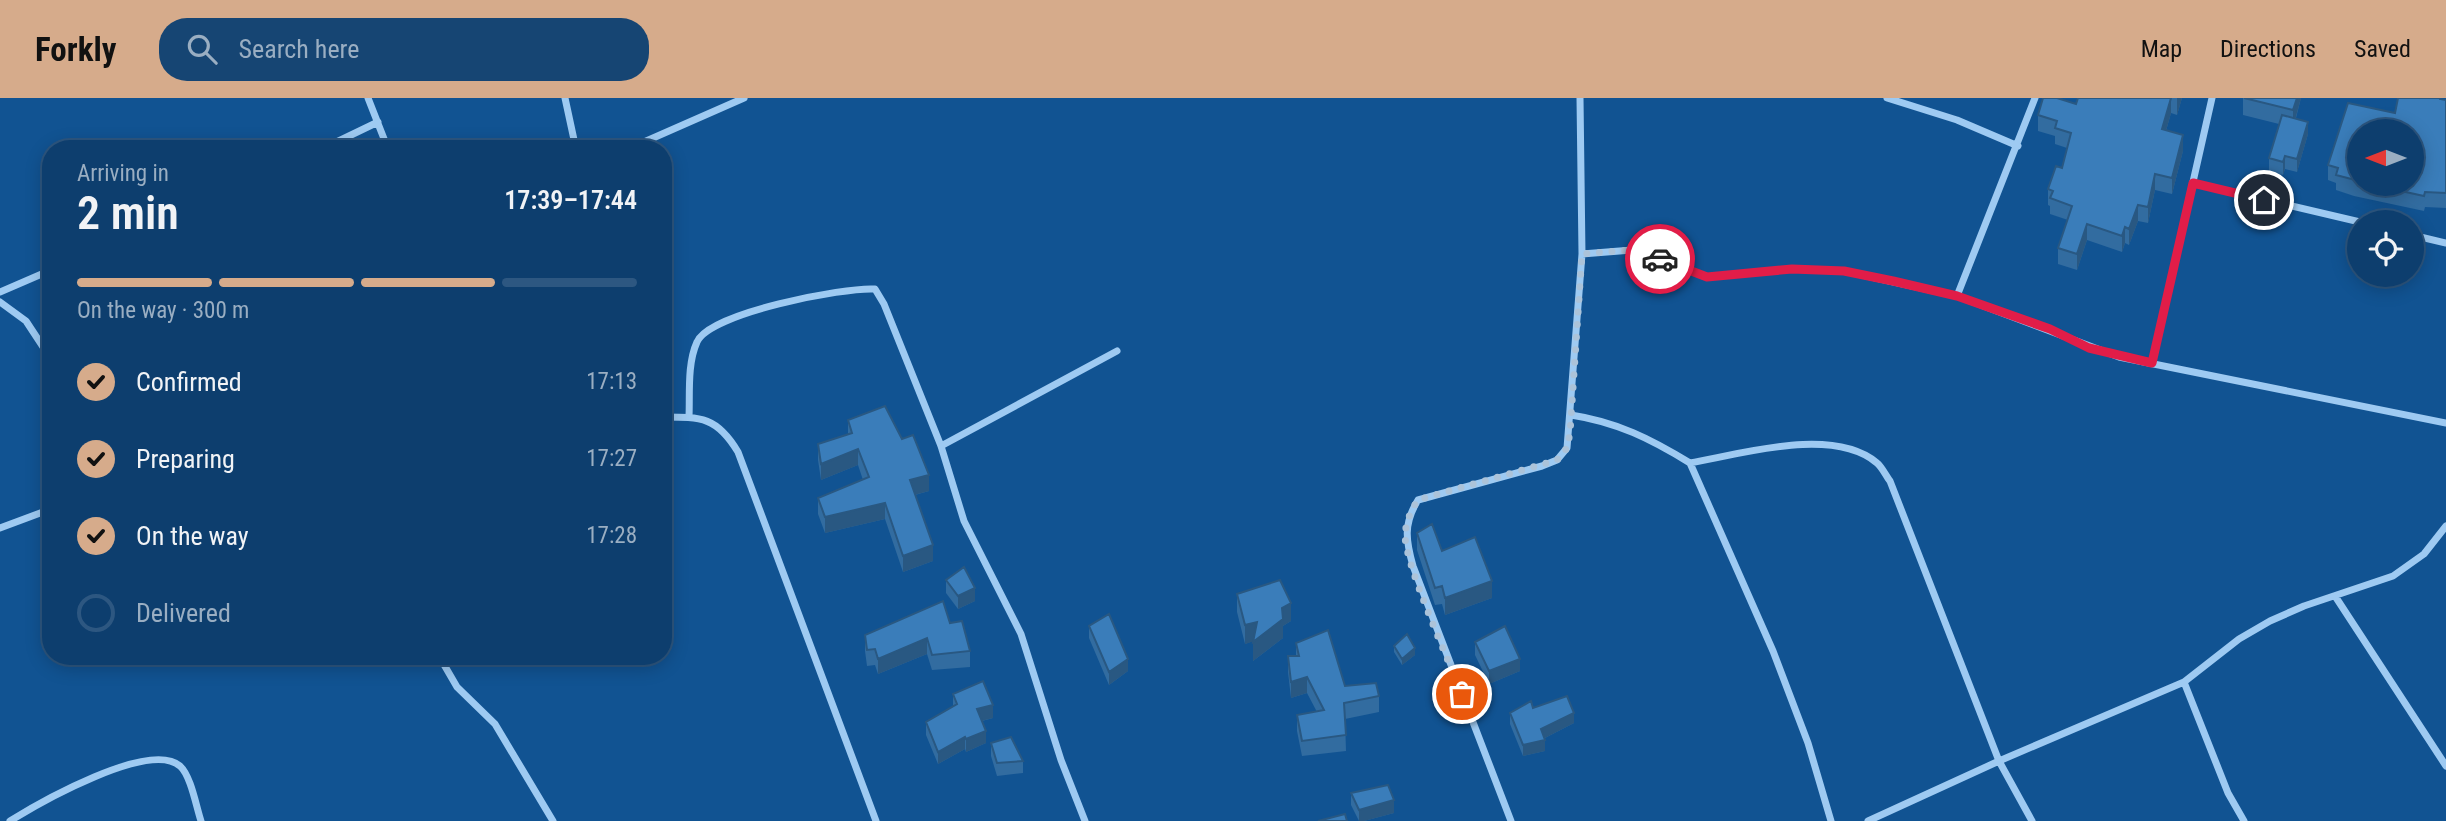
<!DOCTYPE html>
<meta charset="utf-8">
<style>
body{margin:0;font-family:"Roboto Condensed",sans-serif;background:#164573;color:#f1f3f6;height:100vh;display:flex;flex-direction:column;font-size:26px;white-space:nowrap}
*{box-sizing:border-box;margin:0}
p{font-size:23px;color:#9aaec2}
.icon{flex:none;width:38px;height:38px;fill:none;stroke:currentColor;stroke-width:2;stroke-linecap:round;stroke-linejoin:round}
.map{position:relative;flex:1;overflow:hidden}
.details{position:absolute;left:42px;top:42px;width:630px;height:525px;display:flex;flex-direction:column;background:#0d3e6e;border-radius:28px;box-shadow:0 4px 18px #0003,0 0 0 2px #2d5781}
.details>*{flex:none}
.needle{width:46px;rotate:270deg}
.fabs{position:absolute;left:2347px;top:21px;display:grid;gap:14px}
.fabs a{display:grid;place-items:center;width:77px;height:77px;border-radius:50%;background:#0d3e6e;box-shadow:0 4px 18px #0003,0 0 0 2px #2d5781;font-size:35px}
.pin{position:absolute;display:grid;place-items:center;width:60px;height:60px;color:#fff;margin:-30px;border:4px solid #fff;border-radius:50%;box-shadow:0 2px 7px #0007}
.courier{position:absolute;display:grid;place-items:center;width:70px;height:70px;margin:-35px;border:5px solid #e11d48;border-radius:50%;background:#fff;color:#222;box-shadow:0 2px 9px #0007}
.head em{font-style:normal;font-weight:600}
.head div{display:flex;flex-direction:column-reverse}
.head{display:flex;align-items:center;justify-content:space-between;height:119px;padding:0 35px}
h1{font-size:46px;font-weight:600;line-height:52px}
.bar{display:grid;grid-template-columns:repeat(4,1fr);gap:10px 7px;align-content:center;height:84px;padding:0 35px}
.bar i{height:9px;border-radius:5px;background:#2d5781}
.bar .selected{background:#d6ab8b}
.bar p{grid-column:span 4}
ol{padding:0 35px;list-style:none}
li{display:flex;align-items:center;gap:21px;height:77px}
li p{margin-inline-start:auto}
li .icon{padding:7px;border-radius:50%;background:#d6ab8b;color:#111;stroke-width:4}
li:last-child{color:#9aaec2}
li i{width:38px;height:38px;border:4px solid #2d5781;border-radius:50%}
header{display:flex;align-items:center;gap:42px;box-sizing:border-box;height:98px;padding:0 35px;background:#d6ab8b;color:#111}
header strong{font-size:33px}
nav{display:flex;gap:38px;margin-inline-start:auto;font-size:24px}
.search{width:490px;height:63px;background:#164573;display:flex;align-items:center;gap:18px;box-sizing:border-box;padding:0 24px;border-radius:28px;color:#9aaec2;font-size:26px}
.map>svg:first-child{display:block}
</style>
<header>
<strong>Forkly</strong>
<div class="search"><svg class="icon" aria-label="search" viewBox="0 0 24 24"><circle cx="10" cy="10" r="6"/><path d="M15 15l6 6"/></svg>Search here</div>
<nav><a>Map</a><a>Directions</a><a>Saved</a></nav>
</header>
<div class="map">
<svg width="2446" height="723" viewBox="0 0 2446 723">
<rect width="100%" height="100%" fill="#115392"/>
<g fill="none" stroke-linecap="round" stroke-linejoin="round">
<!-- minor -->
<path stroke="#9ecaf2" stroke-width="7" d="M368,0L388,51
M565,0L576,51
M1887,0L1957,22L2018,48
M322,51L378,24
M628,51L744,0
M2193,85L2360,124
M2412,137L2446,145
M1582,156L1632,152L1708,179L1792,171L1844,173L1957,198L2119,259L2446,325
M0,194L51,172
M1957,198L2035,0
M0,204L26,223L51,261
M2152,265L2212,0
M1571,317C1617,324 1651,341 1690,365C1741,356 1833,328 1877,365C1882,369 1886,378 1890,383L1999,663L2032,723
M663,319C702,319 717,319 738,354L876,723
M689,319C690,296 687,266 697,244C709,215 844,189 875,191L884,206L941,348L964,423L1021,536L1061,662L1085,723
M941,348L1117,253
M1690,365L1773,553L1808,645L1831,723
M0,430L51,411
M2335,498L2446,668
M439,558L457,589L495,626L553,723
M2184,584L2228,695L2244,723
M10,723C39,705 149,642 180,668C191,678 196,708 201,723
M1511,723L1413,468C1406,443 1403,426 1418,402L1542,368L1557,362L1567,350L1582,156L1580,0
M1868,723L1999,663L2184,584L2239,541L2270,523L2304,508L2393,478L2424,456L2446,428"/>
</g>
<!-- wall -->
<path fill="#326ca0" fill-rule="evenodd" d="M2078,0H2182L2177,17L2171,15L2166,33L2183,53L2172,96L2155,92L2148,125L2138,123L2129,147L2125,145L2122,154L2087,142L2077,172L2058,166V150L2068,122L2050,116V108L2048,107V91L2062,70L2067,50L2055,46V38L2038,33V17L2076,6Z
M2243,0H2301L2296,20L2308,36L2297,74L2285,71L2283,77L2269,73V60L2279,26L2243,17Z
M2398,0H2441V1L2446,2V110L2425,109L2424,113L2354,98L2336,92V85L2328,82V67L2348,5L2395,15ZM2359,33H2412V86H2359Z
M848,322L929,393L915,397L933,463L903,474L885,421L825,435L818,416V400L863,382L858,367L821,382L818,362V346L848,336Z
M1417,435L1442,453L1492,500L1445,517L1442,506L1435,507L1417,452Z
M946,482L975,503L958,511L946,495Z
M1237,496L1291,523L1283,528V540L1253,563V543L1245,546L1237,514Z
M950,525L970,553V569L932,572L927,556L878,576L875,567L867,568L865,553V537Z
M1089,528L1128,573L1109,587L1089,540Z
M1475,544L1520,573L1489,586L1475,557Z
M1296,545L1345,588L1379,598V614L1345,621L1346,653L1302,658L1297,633V617L1317,614L1307,595L1291,600L1288,574V558H1296Z
M1394,548L1415,557L1402,567L1394,554Z
M953,596L993,620L982,623L986,645L966,654L965,651L938,666L926,637V624L953,608Z
M1533,610L1574,625L1545,640V653L1523,658L1510,626V615Z
M991,645L1023,663V675L997,678L991,658Z
M1351,695L1394,715L1364,723H1359L1351,707Z"/>
<!-- shaded-wall -->
<path fill="#295882" d="M2171,0V15L2162,47V31Z
M2177,0H2182L2177,17Z
M2297,0H2301L2293,29V12Z
M2308,24V36L2297,74V61Z
M2183,37V53L2172,96V80Z
M2285,58V71L2283,77V64Z
M2155,76V92L2148,125V109Z
M2138,107V123L2129,147V131Z
M2087,126V142L2077,172V156Z
M2125,129V145L2122,154V138Z
M858,351V367L821,382V366Z
M929,377V393L910,398V382Z
M885,405V421L825,435V419Z
M933,447V463L903,474V458Z
M1492,483V500L1445,517V500Z
M975,490V503L958,511V498Z
M1291,505V523L1283,528V540L1253,563V544L1255,543L1245,546V527Z
M927,540V556L878,576V561Z
M1415,550V557L1402,567V561Z
M1128,561V573L1109,587V574Z
M1520,561V573L1489,586V573Z
M1307,579V595L1291,600V584Z
M993,607V620L977,624V611Z
M1574,615V625L1541,642V631Z
M986,633V645L966,654V641Z
M965,639V651L938,666V654Z
M1545,642V653L1523,658V647Z
M1394,702V715L1364,723H1359V712Z"/>
<!-- building -->
<path fill="#3a7dba" stroke="#295882" stroke-width="2" d="M2043,0H2057L2076,6L2078,0H2171L2162,31L2183,37L2172,80L2155,76L2148,109L2138,107L2129,131L2125,129L2122,138L2087,126L2077,156L2058,150L2072,108L2050,100L2053,93L2048,91L2056,68L2062,70L2071,35L2055,30L2057,23L2038,17Z
M2244,0H2297L2293,12Z
M2398,0H2440V1L2446,2V95L2425,94L2424,98L2369,86H2412V33H2359V83L2336,77L2338,70L2328,67L2348,5L2395,15Z
M2282,17L2308,24L2297,61L2285,58L2283,64L2269,60Z
M885,308L902,341L913,337L929,377L910,382L933,447L903,458L885,405L825,419L818,400L869,379L858,351L821,366L818,346L852,335L848,322Z
M1432,426L1442,453L1475,439L1492,483L1445,500L1442,488L1435,490L1417,435Z
M964,469L975,490L958,498L946,482Z
M1280,482L1291,505L1282,510L1283,521L1253,544L1257,524L1245,527L1237,496Z
M943,503L950,525L962,523L970,553L932,557L927,540L878,561L875,551L867,552L865,537Z
M1109,516L1128,561L1109,574L1089,528Z
M1505,528L1520,561L1489,573L1475,544Z
M1328,532L1345,588L1376,585L1379,598L1344,605L1346,637L1302,643L1297,617L1324,612L1307,579L1291,584L1288,558H1299L1296,545Z
M1407,536L1415,550L1402,561L1394,548Z
M983,583L993,607L977,611L986,633L966,641L965,639L938,654L926,624L957,606L953,596Z
M1567,598L1574,615L1541,631L1545,642L1523,647L1510,615L1531,603L1533,610Z
M1011,639L1023,663L997,665L991,645Z
M1388,687L1394,702L1359,712L1351,695Z
M1345,716L1347,723H1318Z"/>
<g fill="none" stroke-linecap="round" stroke-linejoin="round">
<!-- done -->
<path stroke="#acc3d9" stroke-width="7" stroke-dasharray="0 12.6" d="M1462,596C1449,563 1405,467 1405,437C1406,424 1410,414 1418,402L1557,362L1567,350L1570,335L1582,156L1632,152L1660,161"/>
<!-- route -->
<path stroke="#e11d48" stroke-width="9" d="M1660,161L1707,179L1792,171L1844,173L1893,183L1957,198L2050,231L2089,250L2152,265L2193,85L2264,102"/>
</g>
</svg>
<div class="fabs">
<a><svg class="needle" viewBox="-14 -14 28 28"><path d="M0-13l5 13h-10z" fill="#e53935"/><path d="M0 13l5-13h-10z" fill="#9aaec2"/></svg></a>
<a><svg class="icon" aria-label="locate" viewBox="0 0 24 24"><circle cx="12" cy="12" r="6"/><path d="M12 2v4M12 18v4M2 12h4M18 12h4"/></svg></a>
</div>
<div class="pin" style="left:1462px;top:596px;background:#ea580c"><svg class="icon" aria-label="bag" viewBox="0 0 24 24"><path d="M5 8h14l-1 12H6zM9 8a3 3 0 0 1 6 0"/></svg></div>
<div class="pin" style="left:2264px;top:102px;background:#1f2937"><svg class="icon" aria-label="home" viewBox="0 0 24 24"><path d="M3 11l9-7 9 7M6 9v11h12V9"/></svg></div>
<div class="courier" style="left:1660px;top:161px"><svg class="icon" aria-label="car" viewBox="0 0 24 24"><path d="M5 17H2v-5l4-1 3-4h7l3 4 3 1v5h-3M9 17h6M6 11h13"/><circle cx="7" cy="17" r="2"/><circle cx="17" cy="17" r="2"/></svg></div>
<section class="details">
<div class="head"><div><h1>2 min</h1><p>Arriving in</p></div><em>17:39–17:44</em></div>
<div class="bar"><i class="selected"></i><i class="selected"></i><i class="selected"></i><i></i><p>On the way · 300 m</p></div>
<ol>
<li><svg class="icon" aria-label="check" viewBox="0 0 24 24"><path d="M5 12l5 5 9-10"/></svg>Confirmed<p>17:13</p></li>
<li><svg class="icon" aria-label="check" viewBox="0 0 24 24"><path d="M5 12l5 5 9-10"/></svg>Preparing<p>17:27</p></li>
<li><svg class="icon" aria-label="check" viewBox="0 0 24 24"><path d="M5 12l5 5 9-10"/></svg>On the way<p>17:28</p></li>
<li><i></i>Delivered</li>
</ol>
</section>
</div>
